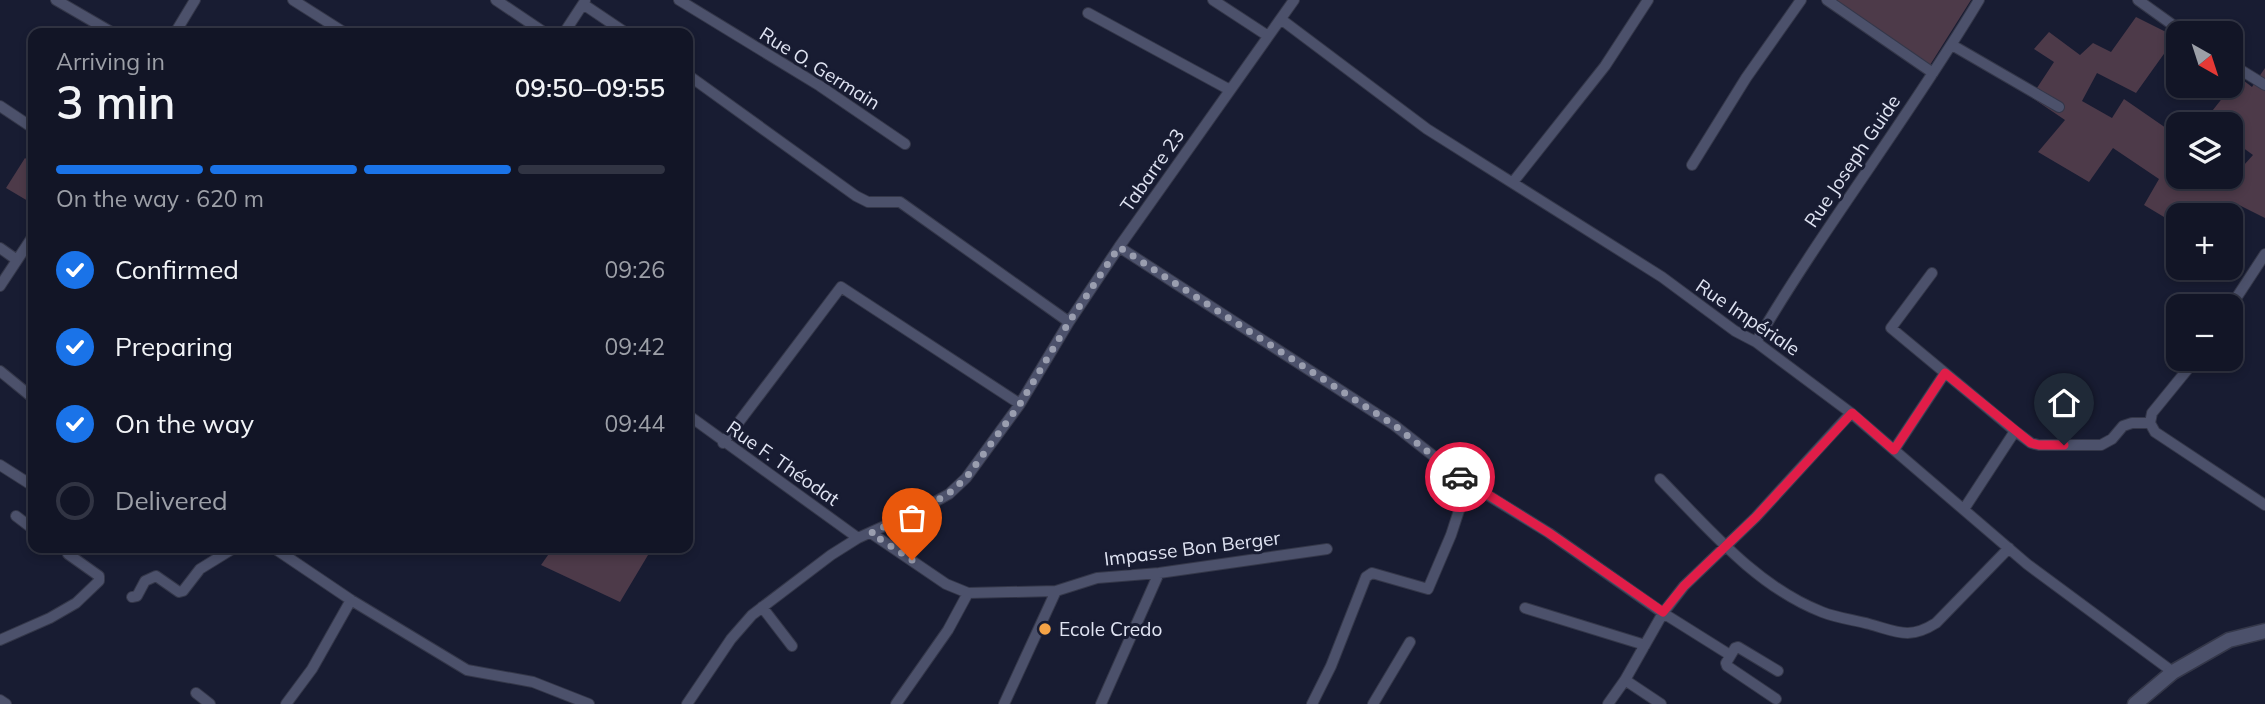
<!DOCTYPE html>
<meta charset="utf-8">
<style>
body{margin:0;font-family:Mulish,sans-serif;background:#1b1e2e;color:#f1f3f6;height:100vh;display:flex;flex-direction:column;font-size:26px;white-space:nowrap}
*{box-sizing:border-box;margin:0}
p{font-size:23px;color:#9c9fa7}
.icon{flex:none;width:38px;height:38px;fill:none;stroke:currentColor;stroke-width:2;stroke-linecap:round;stroke-linejoin:round}
.map{position:relative;flex:1;overflow:hidden}
.drawer{position:absolute;left:28px;top:28px;width:665px;height:525px;display:flex;flex-direction:column;background:#121526;border-radius:14px;box-shadow:0 4px 10px #0003,0 0 0 2px #313443}
.drawer>*{flex:none}
.needle{width:46px;rotate:141deg}
.controls{position:absolute;left:2166px;top:21px;display:grid;gap:14px}
.controls a{display:grid;place-items:center;width:77px;height:77px;border-radius:14px;background:#121526;box-shadow:0 4px 10px #0003,0 0 0 2px #313443;font-size:35px}
.pin{position:absolute;display:grid;place-items:center;width:60px;height:60px;color:#fff;margin:-72px -30px;border-radius:50% 50% 50% 0;rotate:-45deg;box-shadow:0 0 7px #0007}
.pin .icon{rotate:45deg}
.courier{position:absolute;display:grid;place-items:center;width:70px;height:70px;margin:-35px;border:5px solid #e11d48;border-radius:50%;background:#fff;color:#222;box-shadow:0 2px 9px #0007}
.head em{font-style:normal;font-weight:600}
.head div{display:flex;flex-direction:column-reverse}
.head{display:flex;align-items:center;justify-content:space-between;height:119px;padding:0 28px}
h1{font-size:46px;font-weight:600;line-height:52px}
.bar{display:grid;grid-template-columns:repeat(4,1fr);gap:10px 7px;align-content:center;height:84px;padding:0 28px}
.bar i{height:9px;border-radius:5px;background:#313443}
.bar .active{background:#1a73e8}
.bar p{grid-column:span 4}
ol{padding:0 28px;list-style:none}
li{display:flex;align-items:center;gap:21px;height:77px}
li p{margin-inline-start:auto}
li .icon{padding:7px;border-radius:50%;background:#1a73e8;color:#fff;stroke-width:4}
li:last-child{color:#9c9fa7}
li i{width:38px;height:38px;border:4px solid #313443;border-radius:50%}
.map>svg:first-child{display:block}
</style>
<div class="map">
<svg width="2265" height="704" viewBox="0 0 2265 704">
<rect width="100%" height="100%" fill="#181c32"/>
<!-- green -->
<path fill="#4d3a49" d="M1835,0H1971L1930,65Z
M2136,17L2176,37L2136,93L2097,73L2082,101L2112,118L2124,99L2179,137V177H2231V173L2235,175L2253,155L2231,139V124H2210L2205,120L2239,77L2252,87L2265,68V218L2233,202L2224,215H2179V226L2144,205L2159,179L2113,148L2089,182L2038,152L2065,120L2031,97L2054,62L2034,49L2049,32L2080,55L2093,43L2111,52Z
M25,158L33,164V204L6,188Z
M553,548H646L651,550L620,602L541,565Z"/>
<g fill="none" stroke-linecap="round" stroke-linejoin="round">
<defs>
<path id="street" d="M56,0L113,33
M293,0L345,33
M496,0L545,33
M679,0L820,86L905,144
M1213,0L1268,36
M1827,0L1933,73
M2138,0L2184,33
M583,4L626,33
M1088,13L1230,90
M1282,20L1427,129L1662,277L1735,331L1756,342L1851,413L2027,564L2173,672
M175,33L195,0
M564,33L585,1
M1952,45L2059,107
M2231,64L2265,85
M688,75L856,196L868,202H900L1069,322
M0,106L33,128
M1692,165L1746,78L1801,0
M1513,182L1605,66L1648,0
M1119,247L1394,425L1468,483L1549,533L1663,613L1730,655
M0,248L17,260
M1932,273L1891,328L2015,431L1964,509
M0,286L33,236
M2231,306L2265,254
M1756,342C1825,225 1909,117 1979,0
M2196,359L2152,413L2150,423L2155,432L2265,505
M0,371L33,398
M688,415L858,538
M2015,431L2031,443L2039,445H2101L2112,439L2123,426L2132,423H2150
M723,443L841,287L1020,404
M1894,450L1945,373
M0,465L33,486
M1660,479C1708,528 1757,587 1822,612C1837,618 1854,620 1869,624C1898,632 1909,640 1936,623L2009,548
M16,516L33,529
M871,533L946,584L968,593L1056,591L1097,578L1159,573L1327,549
M274,548L351,600
M386,548H387
M132,597L137,596L145,581L156,576L179,592L183,591L200,569L234,548
M762,607L792,646
M1525,608L1645,645
M0,640L50,618L76,603L99,581V576L68,554L70,548
M1625,680L1661,704
M196,693L210,704
M1776,699L1727,666L1726,663L1735,648L1738,647L1778,671
M0,700L6,704
M286,704L312,669L351,600L467,670L533,682L589,704
M687,704L731,639L752,615L831,555L858,538L922,509L949,494L966,478L1020,404L1069,322L1119,247L1294,0
M896,704L948,630L968,593
M1004,704L1056,591
M1101,704L1159,573
M1312,704L1331,666L1366,577L1372,573L1428,589L1451,535L1468,483
M1373,704L1410,642
M1608,704L1625,680L1663,613L1684,586L1756,517L1851,413"/>
<path id="secondary" d="M2135,704L2173,672L2229,640L2265,631"/>
</defs>
<!-- street casing -->
<use href="#street" stroke="#343749" stroke-width="12"/>
<!-- secondary casing -->
<use href="#secondary" stroke="#343749" stroke-width="17"/>
<!-- street -->
<use href="#street" stroke="#4c516b" stroke-width="10"/>
<!-- secondary -->
<use href="#secondary" stroke="#4c516b" stroke-width="14"/>
</g>
<g fill="none" stroke-linecap="round" stroke-linejoin="round">
<!-- done -->
<path stroke="#9a9eaf" stroke-width="7" stroke-dasharray="0 12.6" d="M912,560L871,533L922,509L948,494L966,478L1020,404L1069,322L1119,247L1394,425L1460,477"/>
<!-- route -->
<path stroke="#e11d48" stroke-width="9" d="M1460,477L1549,533L1663,612L1684,586L1756,517L1852,413L1894,450L1945,373L2031,443L2039,445H2064"/>
</g>
<!-- markers -->
<circle fill="#f5a346" stroke="#181c32" stroke-width="2.5" cx="1045" cy="629" r="7"/>
<g text-anchor="middle" dominant-baseline="central" stroke-width="6" stroke-linejoin="round" paint-order="stroke">
<!-- street labels -->
<g font-size="19" fill="#e0e4f3" stroke="#181c32">
<text transform="translate(820 68) rotate(32)">Rue O. Germain</text>
<text transform="translate(1852 161) rotate(-56)">Rue Joseph Guide</text>
<text transform="translate(1152 170) rotate(-55)">Tabarre 23</text>
<text transform="translate(1748 317) rotate(34)">Rue Impériale</text>
<text transform="translate(783 463) rotate(35)">Rue F. Théodat</text>
<text transform="translate(1192 548) rotate(-7)">Impasse Bon Berger</text>
</g>
<!-- poi labels -->
<g font-size="19" fill="#e0e4f3" stroke="#181c32" text-anchor="start">
<text x="1059" y="629">Ecole Credo</text>
</g>
</g>
</svg>
<div class="controls">
<a><svg class="needle" viewBox="-14 -14 28 28"><path d="M0-13l5 13h-10z" fill="#e53935"/><path d="M0 13l5-13h-10z" fill="#9c9fa7"/></svg></a>
<a><svg class="icon" aria-label="layers" viewBox="0 0 24 24"><path d="M12 4l9 5-9 5-9-5zM3 14l9 5 9-5"/></svg></a>
<a>+</a>
<a>−</a>
</div>
<div class="pin" style="left:912px;top:560px;background:#ea580c"><svg class="icon" aria-label="bag" viewBox="0 0 24 24"><path d="M5 8h14l-1 12H6zM9 8a3 3 0 0 1 6 0"/></svg></div>
<div class="pin" style="left:2064px;top:445px;background:#1f2937"><svg class="icon" aria-label="home" viewBox="0 0 24 24"><path d="M3 11l9-7 9 7M6 9v11h12V9"/></svg></div>
<div class="courier" style="left:1460px;top:477px"><svg class="icon" aria-label="car" viewBox="0 0 24 24"><path d="M5 17H2v-5l4-1 3-4h7l3 4 3 1v5h-3M9 17h6M6 11h13"/><circle cx="7" cy="17" r="2"/><circle cx="17" cy="17" r="2"/></svg></div>
<section class="drawer">
<div class="head"><div><h1>3 min</h1><p>Arriving in</p></div><em>09:50–09:55</em></div>
<div class="bar"><i class="active"></i><i class="active"></i><i class="active"></i><i></i><p>On the way · 620 m</p></div>
<ol>
<li><svg class="icon" aria-label="check" viewBox="0 0 24 24"><path d="M5 12l5 5 9-10"/></svg>Confirmed<p>09:26</p></li>
<li><svg class="icon" aria-label="check" viewBox="0 0 24 24"><path d="M5 12l5 5 9-10"/></svg>Preparing<p>09:42</p></li>
<li><svg class="icon" aria-label="check" viewBox="0 0 24 24"><path d="M5 12l5 5 9-10"/></svg>On the way<p>09:44</p></li>
<li><i></i>Delivered</li>
</ol>
</section>
</div>
